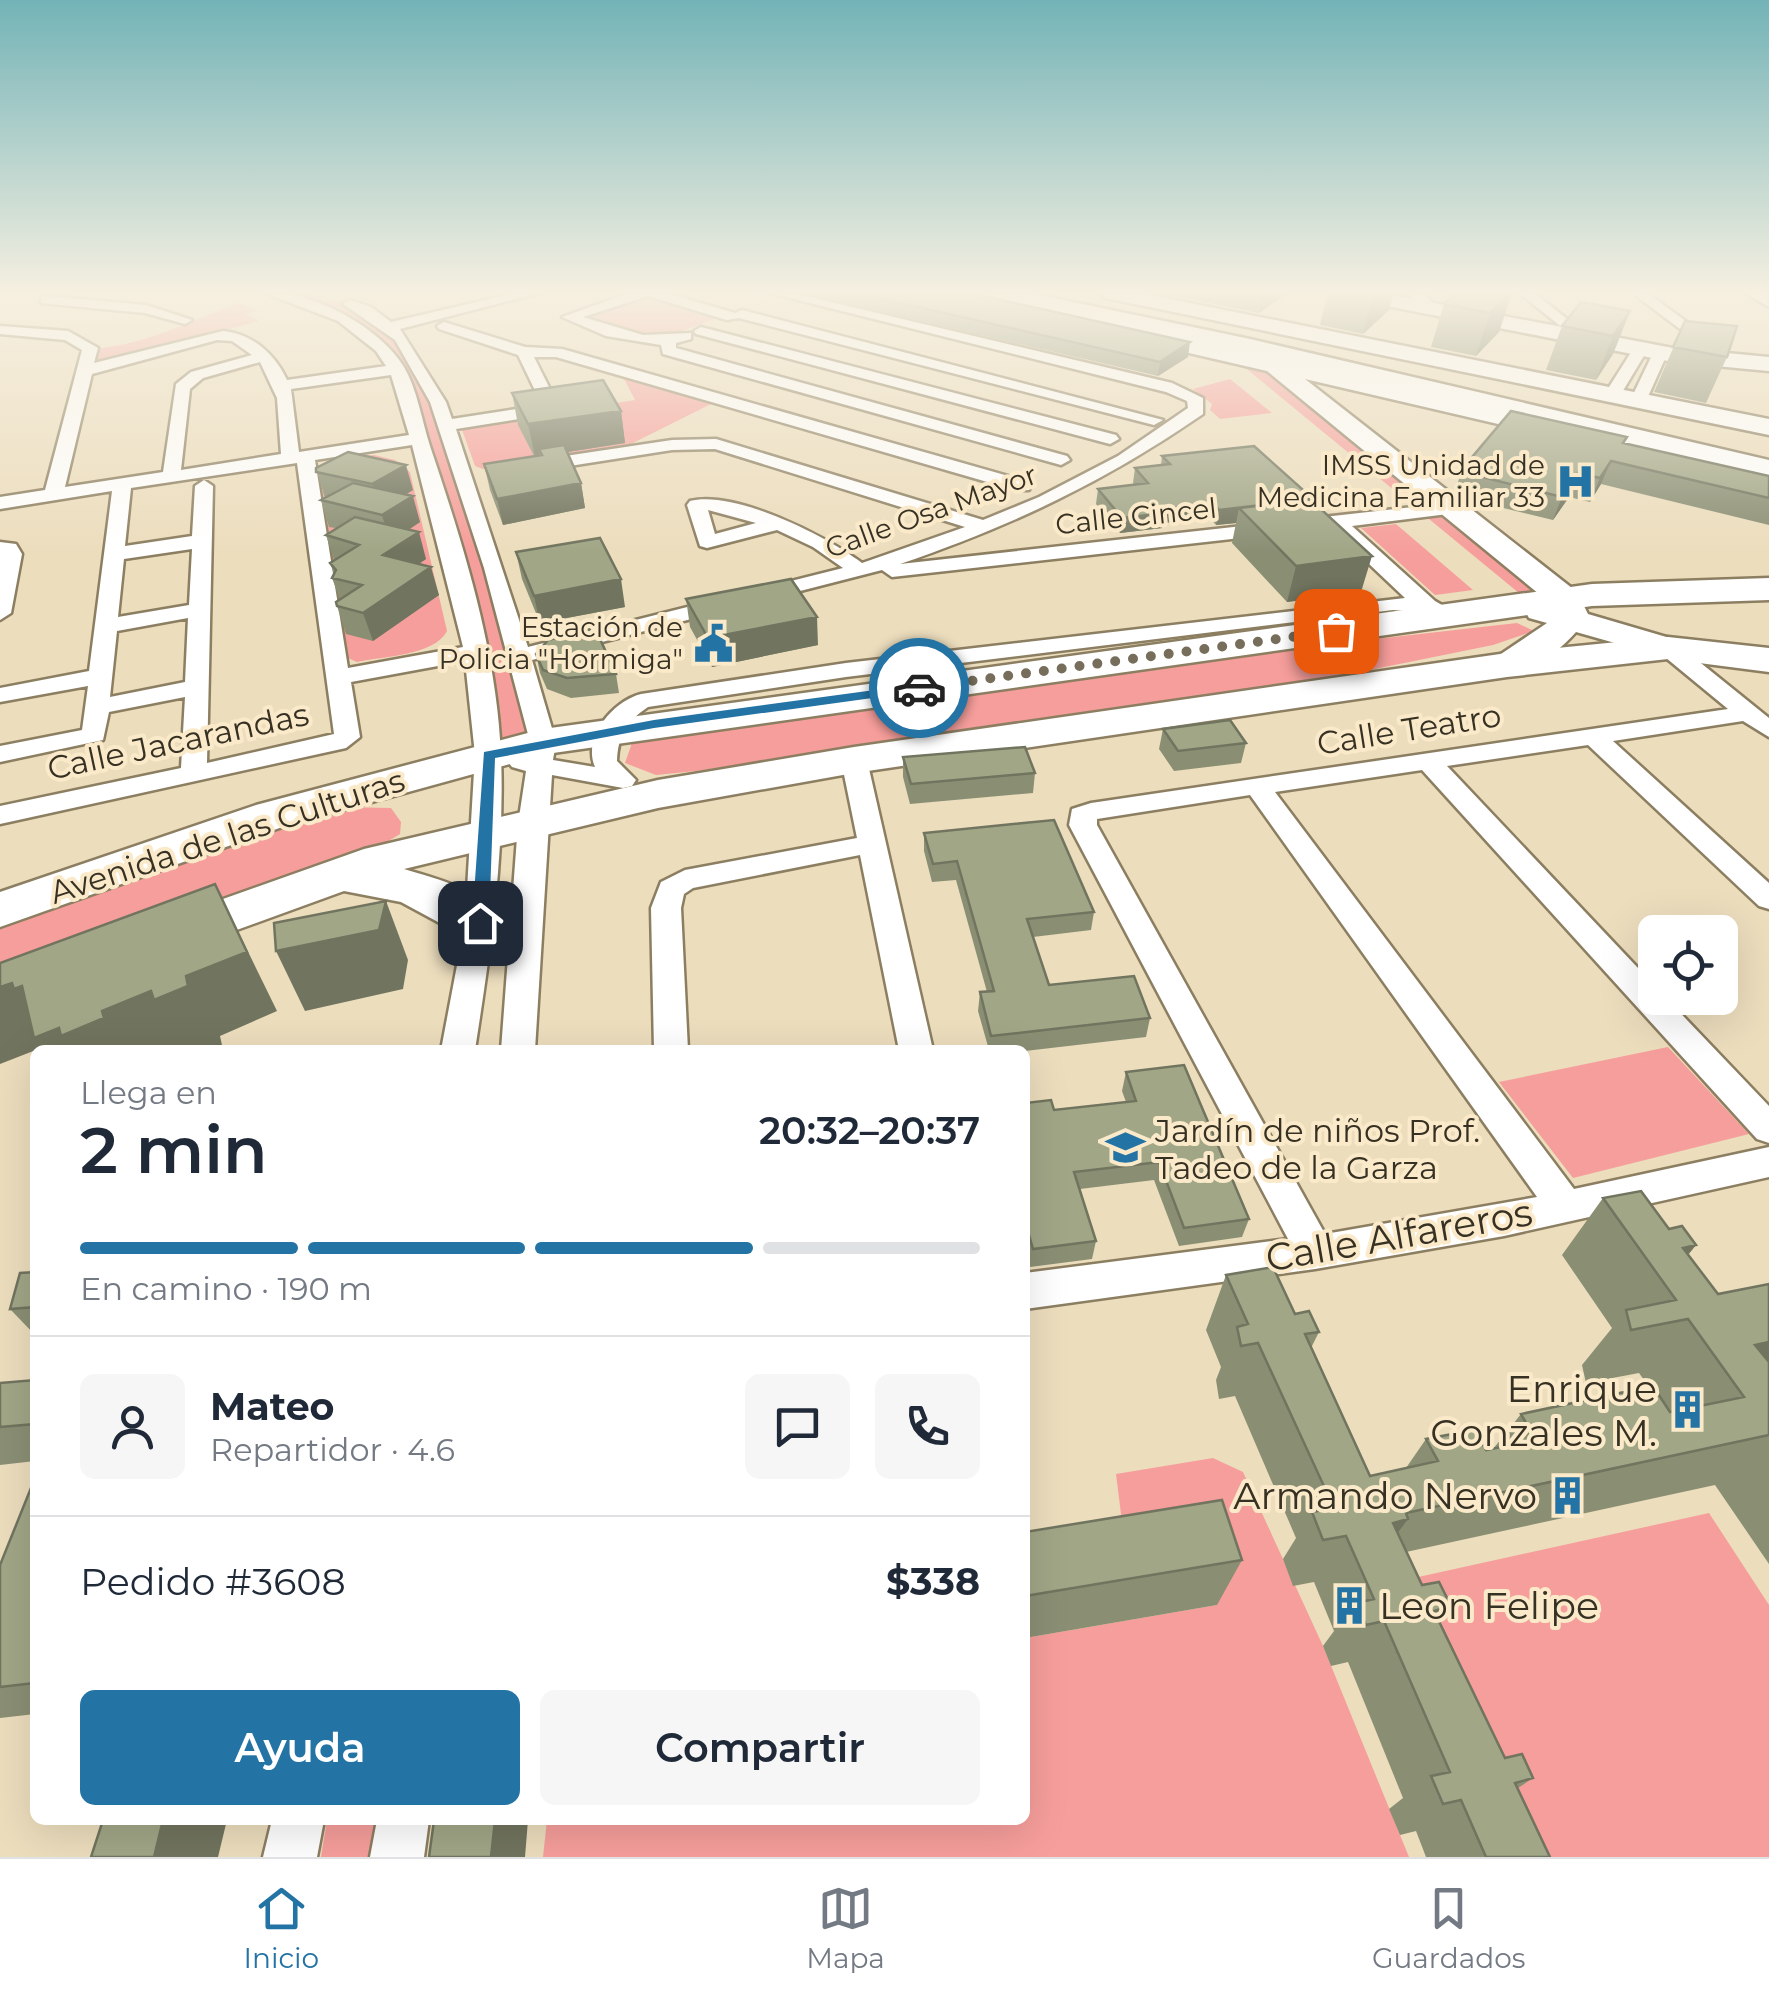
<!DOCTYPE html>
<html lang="es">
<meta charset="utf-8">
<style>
body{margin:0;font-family:Montserrat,sans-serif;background:#f6f6f7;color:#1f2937;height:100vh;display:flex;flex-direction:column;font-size:38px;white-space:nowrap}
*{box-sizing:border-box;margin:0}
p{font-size:32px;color:#747a83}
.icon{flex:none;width:55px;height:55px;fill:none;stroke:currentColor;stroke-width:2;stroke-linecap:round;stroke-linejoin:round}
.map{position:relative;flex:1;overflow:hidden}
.panel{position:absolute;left:30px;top:1045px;width:1000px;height:780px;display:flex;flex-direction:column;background:#fff;border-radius:15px;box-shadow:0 10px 40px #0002}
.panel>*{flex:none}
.buttons{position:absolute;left:1638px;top:915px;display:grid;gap:20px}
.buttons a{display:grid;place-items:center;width:100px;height:100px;border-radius:15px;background:#fff;box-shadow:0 10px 40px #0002;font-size:50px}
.pin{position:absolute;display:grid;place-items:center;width:85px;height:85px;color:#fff;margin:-42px;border-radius:20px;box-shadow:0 5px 15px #0006}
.courier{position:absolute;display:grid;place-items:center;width:100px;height:100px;margin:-50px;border:8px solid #2473a5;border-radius:50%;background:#fff;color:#222;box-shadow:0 2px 12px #0007}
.summary em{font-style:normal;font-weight:600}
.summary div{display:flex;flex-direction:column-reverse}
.summary{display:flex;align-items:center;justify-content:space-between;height:170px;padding:0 50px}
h1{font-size:65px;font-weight:600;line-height:75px}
.bar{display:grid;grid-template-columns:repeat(4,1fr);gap:15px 10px;align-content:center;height:120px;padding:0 50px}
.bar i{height:12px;border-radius:8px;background:#e0e1e3}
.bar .selected{background:#2473a5}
.bar p{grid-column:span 4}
.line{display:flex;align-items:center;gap:25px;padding:0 50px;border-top:2px solid #e0e1e3}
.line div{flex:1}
.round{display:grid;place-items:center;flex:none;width:105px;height:105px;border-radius:15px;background:#f6f6f7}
.primary-button{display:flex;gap:20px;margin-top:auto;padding:20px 50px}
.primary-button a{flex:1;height:115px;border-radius:15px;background:#2473a5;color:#fff;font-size:40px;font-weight:600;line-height:115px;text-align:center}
.primary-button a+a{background:#f6f6f7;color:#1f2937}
.tabs{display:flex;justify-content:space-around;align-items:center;height:140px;border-top:2px solid #e0e1e3;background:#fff;font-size:28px;color:#747a83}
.tabs a{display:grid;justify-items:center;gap:5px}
.tabs .selected{color:#2473a5}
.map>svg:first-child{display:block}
</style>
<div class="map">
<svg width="1769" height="1857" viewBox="0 0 1769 1857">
<rect width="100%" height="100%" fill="#ecddbd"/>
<!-- green -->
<path fill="#f69e9b" d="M278,292C319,292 368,306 396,338C424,370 439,425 452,464C483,554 508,645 533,736L495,746L414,403L368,331L349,318Z
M645,296L717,318L660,339L587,316Z
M238,303L258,310L246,314L259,321L90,367L95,349C150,343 188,322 238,303Z
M1237,361L1267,367L1548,595L1525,598Z
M631,374L719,400L627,446L483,469L475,466L461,427L635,400L623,377Z
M1230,379L1272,413L1220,419L1210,410L1212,404L1193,389Z
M374,455L395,460L410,472L447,631C434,656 383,656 357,662L348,658L320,474L360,456Z
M1396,524L1473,590L1435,595L1361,528Z
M1517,623L1534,631L1493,645L1350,674L696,771L656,775L625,763L632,743L686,730L1121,668Z
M342,807L391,808L401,822L400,834L382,845L0,987V919Z
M1668,1047L1749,1134L1573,1178L1499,1082Z
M1213,1458L1243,1472L1323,1646L1409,1857H543L547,1820H1025V1638L1217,1605L1123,1530L1116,1474Z
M1709,1513L1769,1605V1857H1504L1382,1585Z
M327,1820H377L371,1857H321Z"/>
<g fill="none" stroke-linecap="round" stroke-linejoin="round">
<defs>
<path id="street" d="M262,292C309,289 379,326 404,367C417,389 422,421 430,446C463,544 497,651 501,756C505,855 490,953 475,1050H441L465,923L475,755L465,661L351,682L360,737L346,748L0,824V806L181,768L185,697L109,712L103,740L0,762V746L82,730L88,686L0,702V688L89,671L112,491L0,509V497L45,490L82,350L65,340L0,334V326L68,331L98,348L94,363L223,331C253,334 275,354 287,380L386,366L376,351L338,321ZM217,340L232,341L252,355L191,372L176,384L163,472L65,487L92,374ZM260,362L277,398L281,454L181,470L190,389L203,378ZM391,375L409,435L299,452L291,389ZM412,445L463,647L348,668L315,460ZM297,463L334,734L207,763L213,486L204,480L195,486L192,536L125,546L131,488ZM192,549L189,605L118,617L124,559ZM188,618L185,682L110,697L117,631Z
M520,292H543L400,329L446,402L452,419L542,405L518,355L439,329L437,326L444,322L525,347L562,349L1029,482L1031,486L1029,490H1015L556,357H534L560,409L558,413L456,429L528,647L843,568L813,547L777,530L707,548L700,546L687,505L690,501C735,490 826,536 862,563L965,527L715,449L672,450L531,472L522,466L525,462L672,440L716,439L983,520L1039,497L1118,456L1188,408L1187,401L1166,392L766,292H789L1172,383L1203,398V414C1104,482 1014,525 900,564L1449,503L1459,509L1456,513L1352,526L1435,601L1461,616L1450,623L1423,612L1393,610L846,677L648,707C627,721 618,735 617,761L636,780L632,786L623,788L552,775L535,1050H501L518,824L526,771L512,767L508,762L512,757L528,756L530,742L484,568L430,402L395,340L343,304L350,300L371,307L391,322ZM708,510L756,523L715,534ZM1331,528L1405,598L846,663L641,694C613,701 582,738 595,767L553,760L556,742L532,660L882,570L892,577Z
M632,292H663L735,313L742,310L1163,420L1154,425L739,318L727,320L648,296L583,317L643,335L691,333V339L676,343V348L1067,456L1070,460L1061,465L663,354L661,345L606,336L562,317Z
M1407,292H1422L1432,302L1420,305Z
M1518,292H1533L1581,330L1569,333Z
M1631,292H1646L1721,347L1708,350Z
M1744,292H1760L1769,297V307Z
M46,296L146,305L192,320L185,324L145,313L41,303V297Z
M701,327L1116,435L1119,439L1110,444L696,334L694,331Z
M1635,346L1648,349L1618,399H1606L1604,395Z
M1655,349L1668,352L1646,401L1632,405L1630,401Z
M0,542L16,544L22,554L11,613L0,620Z
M1668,641L1676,643L1769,718V737L1743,721L1613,741L1769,883V909L1759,906L1588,745L1447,766L1655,986V998H1666L1769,1106V1143L1757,1139L1422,770L1275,792L1574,1189L1769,1147V1177L1504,1236L1315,1269L1025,1309V1273L1288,1239L1069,825L1072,809L1091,803L1728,709L1660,653L1657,648ZM1250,795L1537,1197L1325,1234L1097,825V819Z
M854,752L867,760L933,1050H899L860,855L693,888L684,894L681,908L688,1050H654L651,908L661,882L685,870L857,838L841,760Z
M272,1820H324L317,1857H263Z
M377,1820H429L424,1857H370Z"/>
<path id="secondary" d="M1096,292H1135L1769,419V435L1106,298Z
M1336,292H1377L1673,348L1769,357V371L1673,362L1346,298Z
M1128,325L1572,425L1576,431L1572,437L1563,439L1305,379L1577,592L1588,614L1680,641L1685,648L1680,655L1668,658L1576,632C1557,653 1524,680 1495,672L1489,665L1495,658L1547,623L1529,618L1525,611L1529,604L1550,603L1267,371L1120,337L1117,332Z"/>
<path id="primary" d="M982,292H1025L1250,339L1769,460V478L1250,355L994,299Z
M1769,578V600L1592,606L546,754L288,825L0,927V892L256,805L543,729L1592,584Z
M1668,637L1769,648V672L1668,659L1507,677L854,773L658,808L404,869C438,879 486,891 505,923L498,935L480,940L462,935L401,902L344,891L165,956L147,950L140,938L147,926L364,849L658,780L854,747L1507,653Z"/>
</defs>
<!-- street casing -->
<use href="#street" stroke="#8c7e61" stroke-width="5"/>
<!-- secondary casing -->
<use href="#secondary" stroke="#8c7e61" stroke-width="5"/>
<!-- primary casing -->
<use href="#primary" stroke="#8c7e61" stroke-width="5"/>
<!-- street -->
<use href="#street" fill="#fff" fill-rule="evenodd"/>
<!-- secondary -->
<use href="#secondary" fill="#fff" fill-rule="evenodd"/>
<!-- primary -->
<use href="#primary" fill="#fff" fill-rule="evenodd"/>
</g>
<!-- wall -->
<path fill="#8a8f74" d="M793,292H965L1188,357L1158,376Z
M1155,292H1289L1259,313Z
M1328,292H1394L1389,310L1363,334L1320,325Z
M1512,292L1499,332L1476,356L1431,347L1444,304Z
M1630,311L1613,354L1596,380L1546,370L1562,326Z
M1685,321L1727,357L1706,403L1654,392Z
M512,393L621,411L625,443L567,452L581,483L585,508L503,525L490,490L484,464L534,456L518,425Z
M1624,443L1769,476V525L1601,484L1590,502L1569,497L1553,520L1462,498L1455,492L1462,469Z
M1162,456L1310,500L1361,592L1287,602L1232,543L1236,523L1216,525L1210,518L1163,523L1162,528L1120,533L1096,504L1098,489L1135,485L1133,483L1135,468L1161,465Z
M316,468L413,490L405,495L420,522L408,530L426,559L418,564L439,595L373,641L346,634L337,606L340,600L332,578L334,574L330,563L334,560L326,535L336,528L329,527L321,500L325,498Z
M516,552L625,607L540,623L522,579Z
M686,599L818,645L712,667L690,627Z
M536,654L616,674L619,693L571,698L547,689L540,673Z
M1163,729L1246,743L1241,763L1174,771L1159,749Z
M903,757L1035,773L1033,793L910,804L903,777Z
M924,833L1094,912L1091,930L1033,937L1049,985L1150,1018L1146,1037L1025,1051L989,1050L978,1011L980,992H987L956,880L932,882L924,851Z
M1126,1072L1249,1219L1242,1237L1179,1246L1154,1180L1080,1189L1096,1241L1092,1259L1030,1267L1025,1248V1103L1054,1110L1126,1102L1122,1091Z
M1603,1198L1669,1229L1696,1245L1688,1255L1718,1294L1769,1284V1564L1715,1485L1406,1552L1422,1585L1451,1606L1439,1619L1505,1758L1533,1778L1518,1788L1550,1857H1426L1416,1831L1400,1835L1389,1809L1403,1798L1348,1662L1331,1666L1323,1646L1334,1631L1314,1582L1293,1586L1283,1559L1296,1538L1235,1396L1219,1399L1216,1380L1221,1367L1206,1330L1226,1275L1295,1314L1319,1332L1311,1348L1370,1476L1406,1468L1426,1439L1486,1450L1493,1449L1521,1414L1649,1387L1639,1373L1586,1383L1582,1365L1612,1328L1562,1255Z
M35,1272V1335L10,1309Z
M35,1380V1461L0,1465V1383Z
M35,1478V1714L0,1718V1565Z
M1025,1532L1242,1560L1217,1605L1025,1638Z
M103,1820H246L245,1821L226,1824Z"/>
<!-- shaded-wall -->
<path fill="#71745e" d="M1264,292H1289L1259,313Z
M1373,292H1394L1389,310L1363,334Z
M1511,292H1512L1499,332L1476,356L1490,313Z
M1630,311L1613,354L1596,380L1613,336Z
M1190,342L1188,357L1158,376L1160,362Z
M621,411L625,443L542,456L539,449L540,456L535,457L528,424Z
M1611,461L1601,484L1590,502L1600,478Z
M406,465L413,490L380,510L372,484Z
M1578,473L1569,497L1553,520L1562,497Z
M581,483L585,508L503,525L497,499Z
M413,496L420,522L390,542L382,515Z
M1311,497L1307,512L1239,508L1236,523L1216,525L1219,510Z
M1213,503L1210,518L1163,523L1162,528L1120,533L1122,518L1161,509Z
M419,532L426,559L391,583L383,555Z
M1372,556L1361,592L1287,602L1296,566Z
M431,567L439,595L373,641L363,613Z
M621,579L625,607L540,623L534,596Z
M817,617L818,645L712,667L708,638Z
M215,884L277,1011L220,1036L222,1045L211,1050H42L41,1048L0,1064V987L12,983L102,1011L186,976Z
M386,901L408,960L403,989L305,1011L276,951Z
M1696,1245L1664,1283L1683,1248Z
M1769,1342V1382L1755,1345Z
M1408,1519L1373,1566L1393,1523Z
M1451,1606L1411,1649L1395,1653L1434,1611Z
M163,1820H220L226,1824L218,1857H154Z
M495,1820H528L525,1857H491Z"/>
<!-- building -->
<path fill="#a1a687" stroke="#71745e" stroke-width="2.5" d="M852,292H965L1190,342L1160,362Z
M1457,292H1511L1490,313L1444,304Z
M1581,302L1630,311L1613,336L1562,326Z
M1685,321L1737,326L1727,357L1673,347Z
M603,380L621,411L528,424L512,393Z
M1511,411L1627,437L1623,443L1769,476V498L1611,461L1600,478L1578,473L1562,497L1470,474L1462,469Z
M564,445L581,483L497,499L484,464L542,455L539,449Z
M1254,446L1311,497L1286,500L1288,502L1219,510L1213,503L1161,509L1165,513L1122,518L1098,489L1148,483L1135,468L1170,464L1162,456Z
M348,452L406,465L372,484L316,472V468Z
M353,483L413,496L382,515L321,500Z
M1311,500L1372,556L1296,566L1239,508Z
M355,517L419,532L383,555L431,567L363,613L337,606L336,602L362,585L332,578L336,570L330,563L359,545L326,535Z
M600,538L621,579L534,596L516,552Z
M791,579L817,617L708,638L686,599Z
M595,628L616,674L567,678L543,670L536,654L548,640Z
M1230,720L1246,743L1178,751L1163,729Z
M1025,747L1035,773L911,784L903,757Z
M1054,820L1094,912L1027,919L1049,985L1134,976L1150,1018L991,1036L980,992L994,991L957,861L933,864L924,833Z
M215,884L247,952L186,976L188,986L154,1000L151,991L102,1011L104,1018L61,1036L59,1028L34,1038L22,986L14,989L12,983L0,987V963Z
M386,901L379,930L276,951L274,923Z
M1184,1065L1249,1219L1184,1228L1159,1162L1074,1172L1096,1241L1033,1249L1025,1221V1103L1051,1100L1054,1110L1136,1101L1126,1072Z
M1641,1191L1669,1229L1682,1226L1696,1245L1683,1248L1718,1294L1769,1284V1342L1755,1345L1769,1362V1435L1406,1513L1408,1519L1393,1523L1422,1585L1439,1582L1451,1606L1434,1611L1505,1758L1522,1754L1533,1778L1515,1783L1550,1857H1486L1461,1800L1443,1804L1431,1776L1450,1772L1384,1621L1366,1625L1356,1603L1374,1599L1346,1536L1323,1540L1312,1512L1334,1508L1258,1343L1241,1346L1237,1327L1248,1324L1226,1275L1273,1267L1295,1314L1309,1311L1319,1332L1305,1334L1370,1476L1438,1461L1426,1439L1474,1430L1486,1450L1536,1440L1521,1414L1653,1386L1670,1412L1744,1397L1688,1319L1631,1330L1626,1310L1676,1300L1603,1198Z
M35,1272V1307L10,1309L20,1273Z
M35,1380V1424L0,1427V1383Z
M35,1478V1683L0,1687V1565Z
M1222,1500L1242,1560L1025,1596V1532Z
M103,1820H163L154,1857H91Z
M434,1820H495L491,1857H429Z"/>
<!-- sky -->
<linearGradient id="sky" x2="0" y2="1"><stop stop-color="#73b3b7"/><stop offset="0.53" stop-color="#f6f0e1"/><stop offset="1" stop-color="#f6f0e1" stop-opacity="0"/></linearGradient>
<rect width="1769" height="552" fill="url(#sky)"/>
<!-- route -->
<path fill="#2473a5" d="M919,684L923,685V691L654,728L495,758L489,923L480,928L472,923L484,752L654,720Z"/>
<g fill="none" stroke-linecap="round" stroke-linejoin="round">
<!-- done -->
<path stroke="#766d5a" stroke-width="10" stroke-dasharray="0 18" d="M919,688L1336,631"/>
</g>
<!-- icons -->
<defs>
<symbol id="hospital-bare" viewBox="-9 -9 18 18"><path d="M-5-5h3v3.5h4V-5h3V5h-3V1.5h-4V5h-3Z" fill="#2473a5" stroke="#faeaca" stroke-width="2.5" paint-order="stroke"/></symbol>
<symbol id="civic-bare" viewBox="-9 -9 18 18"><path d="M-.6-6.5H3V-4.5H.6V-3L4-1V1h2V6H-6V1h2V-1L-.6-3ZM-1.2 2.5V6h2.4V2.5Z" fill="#2473a5" stroke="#faeaca" stroke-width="2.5" paint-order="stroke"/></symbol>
<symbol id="school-bare" viewBox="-9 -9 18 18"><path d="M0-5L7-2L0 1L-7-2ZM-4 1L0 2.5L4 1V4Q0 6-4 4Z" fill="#2473a5" stroke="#faeaca" stroke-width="2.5" paint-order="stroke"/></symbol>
<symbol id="building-bare" viewBox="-9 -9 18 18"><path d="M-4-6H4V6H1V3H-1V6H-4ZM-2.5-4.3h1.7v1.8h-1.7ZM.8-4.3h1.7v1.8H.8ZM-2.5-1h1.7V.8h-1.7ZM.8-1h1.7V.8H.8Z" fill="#2473a5" stroke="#faeaca" stroke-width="2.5" paint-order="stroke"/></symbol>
</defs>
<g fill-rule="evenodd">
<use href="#hospital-bare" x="1548" y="454" width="55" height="55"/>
<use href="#civic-bare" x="686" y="616" width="55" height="55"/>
<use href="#school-bare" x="1098" y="1120" width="55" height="55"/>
<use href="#building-bare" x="1660" y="1382" width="55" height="55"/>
<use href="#building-bare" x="1540" y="1468" width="55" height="55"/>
<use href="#building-bare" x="1322" y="1578" width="55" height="55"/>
</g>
<g text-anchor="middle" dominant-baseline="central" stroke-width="8" stroke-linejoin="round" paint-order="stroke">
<!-- far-poi labels -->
<g font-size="28" fill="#373124" stroke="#faeaca" text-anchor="end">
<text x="1545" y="465">IMSS Unidad de<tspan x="1545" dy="32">Medicina Familiar 33</tspan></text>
<text x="683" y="627">Estación de<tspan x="683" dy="32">Policia "Hormiga"</tspan></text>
</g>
<!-- far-street labels -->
<g font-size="28" fill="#373124" stroke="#faeaca">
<text transform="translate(931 511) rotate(-20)">Calle Osa Mayor</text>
<text transform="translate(1136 516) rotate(-6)">Calle Cincel</text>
</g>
<!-- street labels -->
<g font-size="32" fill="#373124" stroke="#faeaca">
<text transform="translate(1409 729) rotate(-9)">Calle Teatro</text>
<text transform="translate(178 741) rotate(-12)">Calle Jacarandas</text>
<text transform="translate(227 836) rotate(-18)">Avenida de las Culturas</text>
</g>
<!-- poi labels -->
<g font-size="32" fill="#373124" stroke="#faeaca" text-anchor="start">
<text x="1155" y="1130">Jardín de niños Prof.<tspan x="1155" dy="37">Tadeo de la Garza</tspan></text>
</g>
<!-- near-street labels -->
<g font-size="38" fill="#373124" stroke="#faeaca">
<text transform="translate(1399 1235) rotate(-10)">Calle Alfareros</text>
</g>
<!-- near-poi labels -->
<g font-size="38" fill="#373124" stroke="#faeaca" text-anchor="end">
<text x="1657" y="1388">Enrique<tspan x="1657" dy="44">Gonzales M.</tspan></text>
<text x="1537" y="1495">Armando Nervo</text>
<text x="1379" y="1605" text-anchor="start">Leon Felipe</text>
</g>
</g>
</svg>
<div class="buttons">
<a><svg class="icon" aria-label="locate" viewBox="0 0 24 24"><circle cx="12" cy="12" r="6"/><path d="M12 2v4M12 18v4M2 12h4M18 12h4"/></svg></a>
</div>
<div class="pin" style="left:1336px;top:631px;background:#ea580c"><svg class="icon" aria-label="bag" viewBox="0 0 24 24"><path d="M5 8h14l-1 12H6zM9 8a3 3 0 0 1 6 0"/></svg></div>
<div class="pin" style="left:480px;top:923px;background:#1f2937"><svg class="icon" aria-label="home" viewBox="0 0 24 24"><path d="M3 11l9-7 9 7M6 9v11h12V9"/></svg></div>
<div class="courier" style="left:919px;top:688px"><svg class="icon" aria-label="car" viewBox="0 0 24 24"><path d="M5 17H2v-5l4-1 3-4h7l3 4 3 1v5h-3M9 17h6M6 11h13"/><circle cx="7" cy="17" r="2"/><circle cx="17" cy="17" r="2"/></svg></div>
<section class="panel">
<div class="summary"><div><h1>2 min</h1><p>Llega en</p></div><em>20:32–20:37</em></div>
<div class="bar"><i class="selected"></i><i class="selected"></i><i class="selected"></i><i></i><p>En camino · 190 m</p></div>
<div class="line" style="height:180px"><a class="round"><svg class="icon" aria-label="person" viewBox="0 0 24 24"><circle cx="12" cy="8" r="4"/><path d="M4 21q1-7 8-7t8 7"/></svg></a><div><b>Mateo</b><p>Repartidor · 4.6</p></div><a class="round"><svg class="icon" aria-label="chat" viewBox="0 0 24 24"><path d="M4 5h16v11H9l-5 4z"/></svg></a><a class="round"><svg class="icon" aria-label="phone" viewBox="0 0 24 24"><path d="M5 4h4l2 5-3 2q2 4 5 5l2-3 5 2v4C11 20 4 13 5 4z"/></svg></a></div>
<div class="line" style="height:130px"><div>Pedido #3608</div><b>$338</b></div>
<div class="primary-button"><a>Ayuda</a><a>Compartir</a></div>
</section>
</div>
<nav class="tabs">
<a class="selected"><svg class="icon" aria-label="home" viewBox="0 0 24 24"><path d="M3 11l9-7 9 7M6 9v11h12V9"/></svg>Inicio</a>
<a><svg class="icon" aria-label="map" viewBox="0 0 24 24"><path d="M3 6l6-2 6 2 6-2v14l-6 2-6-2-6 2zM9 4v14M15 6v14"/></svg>Mapa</a>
<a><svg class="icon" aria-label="saved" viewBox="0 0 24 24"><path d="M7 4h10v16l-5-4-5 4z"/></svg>Guardados</a>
</nav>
